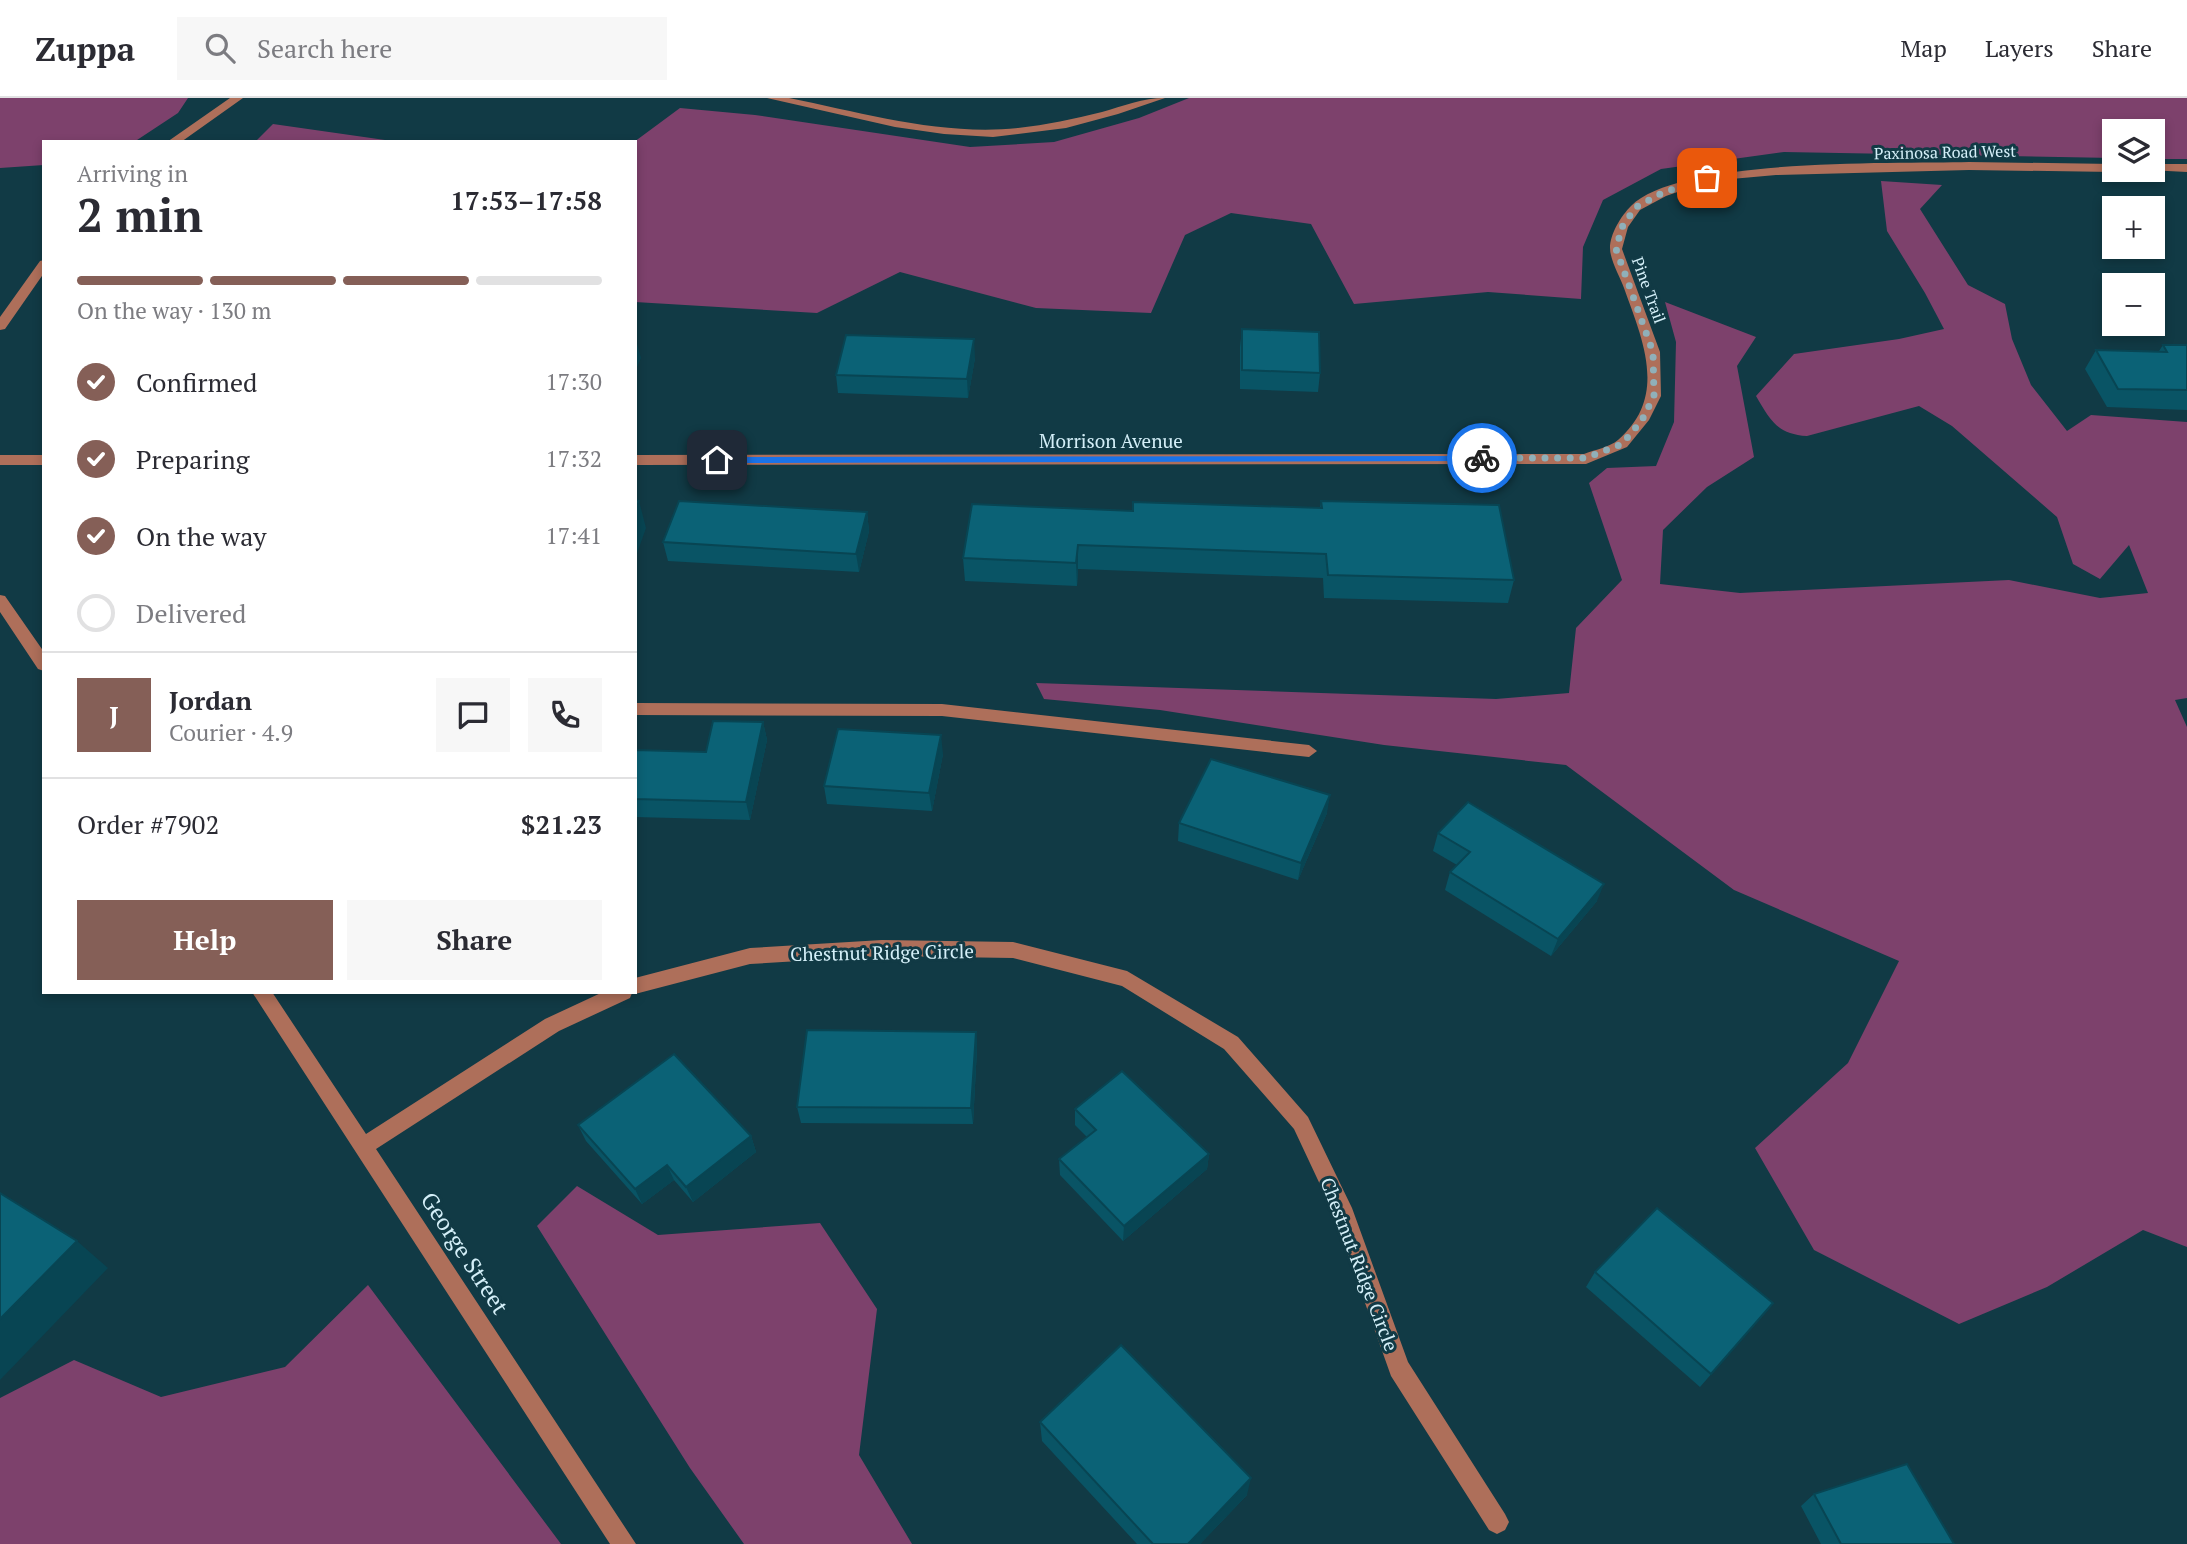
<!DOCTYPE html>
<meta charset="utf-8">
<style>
body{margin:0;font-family:"PT Serif",serif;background:#f7f7f7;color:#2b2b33;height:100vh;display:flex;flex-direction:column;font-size:26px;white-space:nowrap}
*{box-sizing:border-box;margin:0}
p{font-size:23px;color:#7c7c81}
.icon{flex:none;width:38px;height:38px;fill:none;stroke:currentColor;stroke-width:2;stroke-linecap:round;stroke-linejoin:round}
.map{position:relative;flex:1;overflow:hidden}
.panel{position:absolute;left:42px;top:42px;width:595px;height:854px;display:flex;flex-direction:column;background:#fff;border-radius:0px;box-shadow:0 4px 10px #0003}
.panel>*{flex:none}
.fabs{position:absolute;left:2102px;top:21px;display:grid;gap:14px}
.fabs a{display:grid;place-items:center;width:63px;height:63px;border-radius:0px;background:#fff;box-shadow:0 4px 10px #0003;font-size:35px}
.pin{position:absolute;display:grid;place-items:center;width:60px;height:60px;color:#fff;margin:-30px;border-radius:14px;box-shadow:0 4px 10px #0006}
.courier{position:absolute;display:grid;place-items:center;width:70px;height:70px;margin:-35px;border:5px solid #1a73e8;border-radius:50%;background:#fff;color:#222;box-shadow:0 2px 9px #0007}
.overview em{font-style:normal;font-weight:800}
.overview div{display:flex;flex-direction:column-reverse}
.overview{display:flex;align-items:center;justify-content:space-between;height:119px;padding:0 35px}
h1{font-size:46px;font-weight:800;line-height:52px}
.bar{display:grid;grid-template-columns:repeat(4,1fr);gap:10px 7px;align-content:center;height:84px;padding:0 35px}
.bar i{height:9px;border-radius:5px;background:#e1e1e2}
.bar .active{background:#855f57}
.bar p{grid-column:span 4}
.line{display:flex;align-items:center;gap:18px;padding:0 35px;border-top:2px solid #e1e1e2}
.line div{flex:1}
.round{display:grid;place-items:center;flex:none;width:74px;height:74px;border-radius:0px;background:#f7f7f7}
ol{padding:0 35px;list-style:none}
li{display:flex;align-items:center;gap:21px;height:77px}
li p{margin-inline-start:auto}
li .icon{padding:7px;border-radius:50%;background:#855f57;color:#fff;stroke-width:4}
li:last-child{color:#7c7c81}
li i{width:38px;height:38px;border:4px solid #e1e1e2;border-radius:50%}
.cta{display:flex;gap:14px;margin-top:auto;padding:14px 35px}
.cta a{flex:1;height:80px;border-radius:0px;background:#855f57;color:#fff;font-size:28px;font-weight:800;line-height:80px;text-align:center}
.cta a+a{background:#f7f7f7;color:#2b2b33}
header{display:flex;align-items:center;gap:42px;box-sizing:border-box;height:98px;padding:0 35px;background:#fff;border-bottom:2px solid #e1e1e2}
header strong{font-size:33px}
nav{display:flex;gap:38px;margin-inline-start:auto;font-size:24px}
.search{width:490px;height:63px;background:#f7f7f7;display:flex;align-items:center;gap:18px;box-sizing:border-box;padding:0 24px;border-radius:0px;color:#7c7c81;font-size:26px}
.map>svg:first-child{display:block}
</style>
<header>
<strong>Zuppa</strong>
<div class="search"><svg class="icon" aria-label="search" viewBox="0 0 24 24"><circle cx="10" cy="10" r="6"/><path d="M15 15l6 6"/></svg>Search here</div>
<nav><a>Map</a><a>Layers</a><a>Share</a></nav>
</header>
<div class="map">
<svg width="2187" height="1446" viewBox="0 0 2187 1446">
<rect width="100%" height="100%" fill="#113a45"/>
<!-- green -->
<path fill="#7d416c" d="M0,0H188L178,15L134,44H44V67L0,70Z
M1189,0H2187V61H2153L2152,33H2114V60L1784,54L1661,71L1603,102L1583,149L1581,201L1488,194L1354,206L1311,126L1231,115L1185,137L1151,215L1036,210L900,174L817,215L635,204L634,44L680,10L755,17L970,49L1054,44L1139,20Z
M273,26L399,44H255Z
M1881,83L1942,87L1920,111L1968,187L2005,206L2012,241L2031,287L2067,333L2091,317L2187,324V600L2175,602L2187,629V1149L2143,1132L2047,1189L1959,1226L1814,1152L1755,1050L1848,965L1899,863L1734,792L1566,667L1384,647L1160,612L1044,601L1036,585L1496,601L1569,595L1576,530L1622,482L1589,385L1607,370L1656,368L1674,324L1676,244L1665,204L1756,239L1737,268L1754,359L1707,389L1663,432L1660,486L1740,495L2009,482L2100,500L2148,495L2129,447L2100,481L2073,466L2057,419L1952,328L1919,308L1807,338C1777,336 1770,322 1756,298L1794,256L1899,241L1944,231L1925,195L1887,133Z
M577,1088L658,1137L820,1125L877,1211L859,1357L912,1446H744L690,1370L537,1128Z
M368,1187L561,1446H0V1300L74,1262L161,1299L285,1269Z"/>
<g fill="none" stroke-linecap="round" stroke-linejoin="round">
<!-- minor -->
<path fill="#ae6f5a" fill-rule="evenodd" d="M230,0H243L181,44H167Z
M767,0H789C864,15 941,38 1018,30C1046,27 1074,21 1102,14C1123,8 1143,0 1165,0L1118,16L1066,30L993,39L944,36L895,29Z
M1969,64L2114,66V72H2119L2114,74L1969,72L1776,77L1709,83L1666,98L1640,112L1628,129L1622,151L1660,254L1661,298L1649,322L1627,349L1586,366L635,367V357L1584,356C1594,352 1610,349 1618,342C1669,298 1642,241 1624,190C1620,179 1610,162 1610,150C1610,136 1621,118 1631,108C1679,59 1898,66 1969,64Z
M2152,66H2187V74L2148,72H2152Z
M44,162V175L5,231L0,232V219L40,163Z
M0,357H44V367H0Z
M0,497L5,498L44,554V573L38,571L0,514Z
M635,605L942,606L1309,647L1317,653L1309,659L942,618L635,617Z
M882,842L1013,844L1127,873L1238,939L1308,1019L1352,1110L1408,1264L1505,1416L1509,1424L1505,1432L1497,1436L1489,1432L1391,1278L1332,1112L1294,1031L1224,951L1122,888L1013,860L882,858L750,866L635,896L632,895L630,900L559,933L376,1051L636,1446H610L252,894H272L366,1036L545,921L603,894H635V880L750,850Z"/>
</g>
<!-- wall -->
<path fill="#095465" d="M1242,231L1320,275L1318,294L1240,291V249Z
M2163,247H2187V312L2107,309L2085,271L2096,252L2159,253Z
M975,260L968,300L838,295L836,277Z
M1321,403L1514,482L1508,505L1324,500L1323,480L1078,471L1077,488L965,483L963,460L1133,413L1320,410Z
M867,414L869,433L859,474L668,463L663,444Z
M763,624L767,642L750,722L635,719V652L706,654Z
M943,656L932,713L827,706L824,688Z
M1327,715L1298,782L1178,743L1179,725Z
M1438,735L1597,803L1551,858L1445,792L1450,774L1457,767L1433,753Z
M976,934L977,950L973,1026L801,1025L797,1009Z
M1075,1011L1209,1056L1207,1071L1123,1143L1060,1077L1059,1061L1087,1039L1075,1027Z
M578,1027L751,1038L756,1054L693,1104L674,1082L642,1106L586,1043Z
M1595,1174L1761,1219L1700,1289L1586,1189Z
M1040,1324L1247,1397L1200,1446H1137L1042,1343Z
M1814,1396L1954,1446H1821L1801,1408Z"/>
<!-- shaded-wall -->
<path fill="#084553" d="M974,241L975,260L968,300L967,281Z
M636,242L641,260L635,274V244Z
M639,403L646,430L635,461V412Z
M867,414L869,433L859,474L856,456Z
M1078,447V471L1077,488L1076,465Z
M763,624L767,642L750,722L746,704Z
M941,637L943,656L932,713L929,695Z
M1330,697L1327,715L1298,782L1301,765Z
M1604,786L1597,803L1551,858L1558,841Z
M976,934L977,950L973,1026L971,1010Z
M751,1038L756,1054L693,1104L686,1089Z
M1209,1056L1207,1071L1123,1143L1124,1128Z
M667,1067L674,1082L642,1106L635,1091Z
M77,1143L108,1170L0,1282V1221Z
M1251,1380L1247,1397L1200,1446H1188Z"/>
<!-- building -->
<path fill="#0b6276" stroke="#084553" stroke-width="2" d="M1242,231L1319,234L1320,275L1242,272Z
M846,237L974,241L967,281L836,277Z
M2163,247H2187V292L2118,291L2096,252L2167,254Z
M635,402L639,403L635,412Z
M679,403L867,414L856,456L663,444Z
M1321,403L1499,407L1514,482L1328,477L1326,456L1078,447L1076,465L963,460L972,406L1133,413V404L1322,410Z
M713,623L763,624L746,704L635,701V652L706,654Z
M838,631L941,637L929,695L824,688Z
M1211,661L1330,697L1301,765L1179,725Z
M1468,704L1604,786L1558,841L1450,774L1470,754L1438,735Z
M807,932L976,934L971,1010L797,1009Z
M674,956L751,1038L686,1089L667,1067L635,1091L578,1027Z
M1122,973L1209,1056L1124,1128L1059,1061L1096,1032L1075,1011Z
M0,1095L77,1143L0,1221Z
M1657,1110L1773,1205L1711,1276L1595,1174Z
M1121,1247L1251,1380L1188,1446H1153L1040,1324Z
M1907,1366L1954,1446H1841L1814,1396Z"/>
<!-- route -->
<path fill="#1a73e8" d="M1482,358L1486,360L1485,363L717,365L712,362L717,359Z"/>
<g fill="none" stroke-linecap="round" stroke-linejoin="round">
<!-- done -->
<path stroke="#90b0b9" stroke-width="7" stroke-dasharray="0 12.6" d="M1482,360H1586L1622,346L1642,322L1654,298L1653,254L1616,151L1622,129L1636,109L1662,95L1707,80"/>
</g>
<g text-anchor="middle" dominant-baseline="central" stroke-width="6" stroke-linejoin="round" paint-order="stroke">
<!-- far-street labels -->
<g font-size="16" fill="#d4eff8" stroke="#113a45">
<text transform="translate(1945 54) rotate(-1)">Paxinosa Road West</text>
<text transform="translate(1649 192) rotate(70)">Pine Trail</text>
</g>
<!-- street labels -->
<g font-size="19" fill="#d4eff8" stroke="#113a45">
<text x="1111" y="342">Morrison Avenue</text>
<text transform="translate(882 854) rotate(-1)">Chestnut Ridge Circle</text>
<text transform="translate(1360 1166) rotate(69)">Chestnut Ridge Circle</text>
</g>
<!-- near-street labels -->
<g font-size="23" fill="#d4eff8" stroke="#113a45">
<text transform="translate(465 1155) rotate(57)">George Street</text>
</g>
</g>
</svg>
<div class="fabs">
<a><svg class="icon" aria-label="layers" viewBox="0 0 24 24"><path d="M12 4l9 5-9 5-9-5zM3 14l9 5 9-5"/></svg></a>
<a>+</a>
<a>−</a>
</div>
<div class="pin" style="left:1707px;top:80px;background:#ea580c"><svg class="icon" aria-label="bag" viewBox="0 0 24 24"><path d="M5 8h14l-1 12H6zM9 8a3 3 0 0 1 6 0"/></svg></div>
<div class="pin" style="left:717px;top:362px;background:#1f2937"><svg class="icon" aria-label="home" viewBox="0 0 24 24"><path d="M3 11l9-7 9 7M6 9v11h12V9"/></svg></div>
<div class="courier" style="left:1482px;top:360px"><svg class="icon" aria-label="bike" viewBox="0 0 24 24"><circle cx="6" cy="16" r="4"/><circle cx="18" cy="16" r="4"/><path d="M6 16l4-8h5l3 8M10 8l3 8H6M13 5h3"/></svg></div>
<section class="panel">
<div class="overview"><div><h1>2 min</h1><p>Arriving in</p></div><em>17:53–17:58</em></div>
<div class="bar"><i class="active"></i><i class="active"></i><i class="active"></i><i></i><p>On the way · 130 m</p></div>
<ol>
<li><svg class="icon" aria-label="check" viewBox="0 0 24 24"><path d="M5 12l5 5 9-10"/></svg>Confirmed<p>17:30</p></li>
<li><svg class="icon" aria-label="check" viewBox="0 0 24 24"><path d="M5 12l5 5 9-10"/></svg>Preparing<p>17:32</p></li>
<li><svg class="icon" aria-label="check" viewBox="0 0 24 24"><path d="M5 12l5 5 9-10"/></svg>On the way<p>17:41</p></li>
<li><i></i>Delivered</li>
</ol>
<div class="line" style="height:126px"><b class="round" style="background:#855f57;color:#fff">J</b><div><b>Jordan</b><p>Courier · 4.9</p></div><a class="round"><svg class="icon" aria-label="chat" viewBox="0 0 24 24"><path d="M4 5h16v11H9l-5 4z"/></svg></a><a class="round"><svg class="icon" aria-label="phone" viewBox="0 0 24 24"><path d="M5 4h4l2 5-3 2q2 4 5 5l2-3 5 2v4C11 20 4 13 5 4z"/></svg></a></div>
<div class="line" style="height:91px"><div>Order #7902</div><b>$21.23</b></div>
<div class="cta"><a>Help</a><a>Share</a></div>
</section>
</div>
